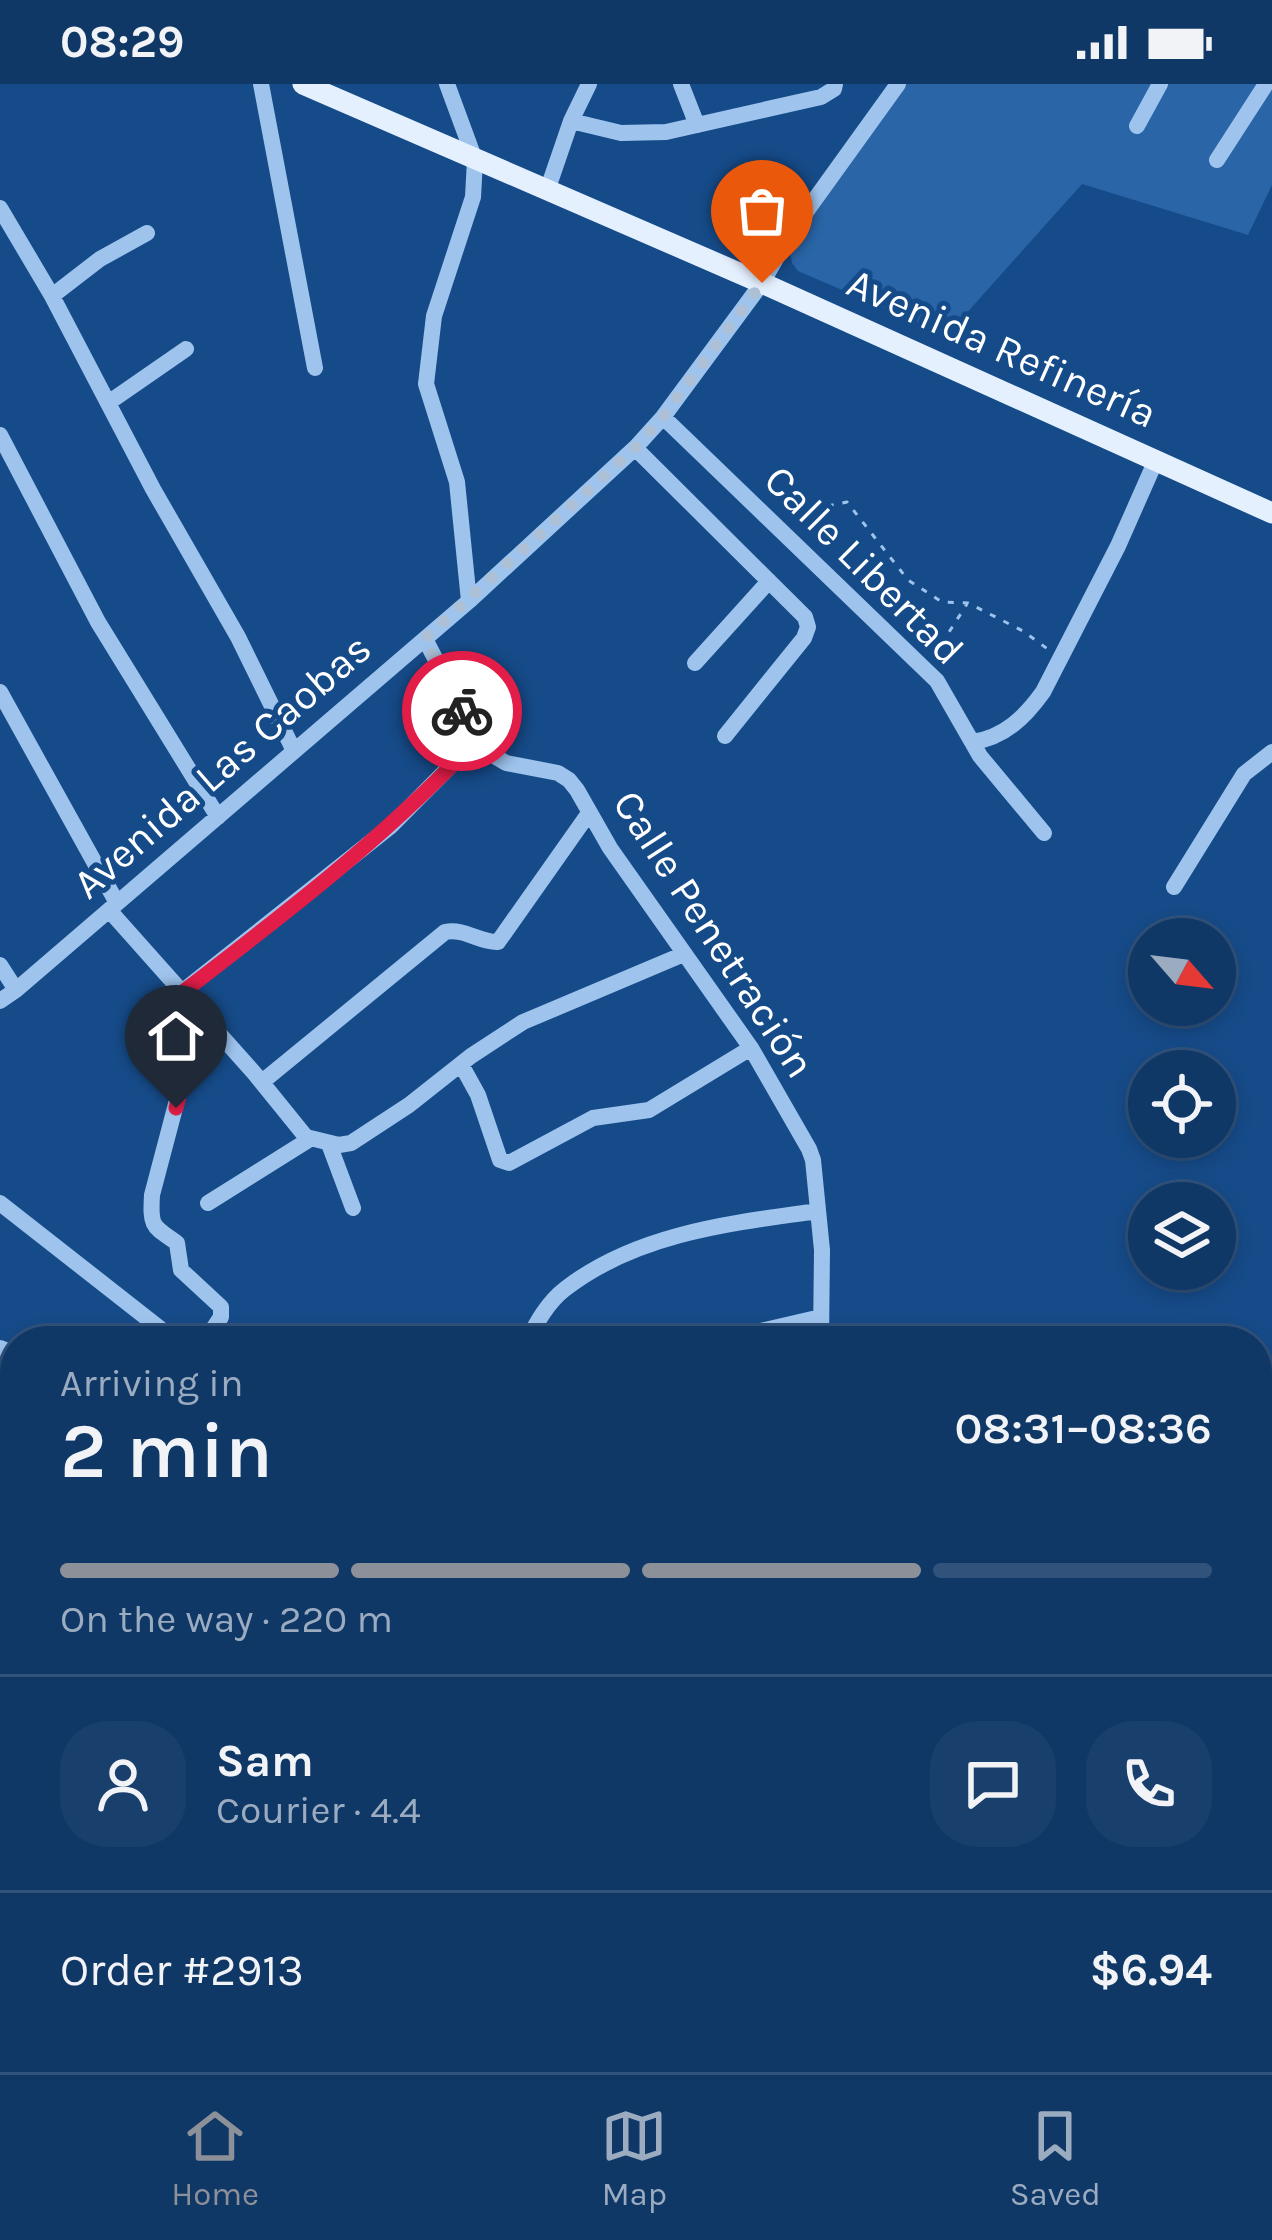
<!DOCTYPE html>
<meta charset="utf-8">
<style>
body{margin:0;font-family:Karla,sans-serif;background:#193f6d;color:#f1f3f6;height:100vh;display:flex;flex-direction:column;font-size:45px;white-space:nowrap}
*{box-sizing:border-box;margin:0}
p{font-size:39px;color:#9cacc0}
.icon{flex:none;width:66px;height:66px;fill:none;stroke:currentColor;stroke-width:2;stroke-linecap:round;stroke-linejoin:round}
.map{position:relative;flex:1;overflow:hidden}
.details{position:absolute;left:0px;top:1242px;width:1272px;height:747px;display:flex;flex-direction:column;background:#103867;border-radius:48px 48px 0 0;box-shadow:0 6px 18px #0003,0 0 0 3px #30527b}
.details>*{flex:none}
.needle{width:78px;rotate:118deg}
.fabs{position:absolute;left:1128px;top:834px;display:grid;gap:24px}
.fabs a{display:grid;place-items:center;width:108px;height:108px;border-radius:50%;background:#103867;box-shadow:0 6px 18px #0003,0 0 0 3px #30527b;font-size:60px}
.pin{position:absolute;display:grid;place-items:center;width:102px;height:102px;color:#fff;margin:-123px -51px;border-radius:50% 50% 50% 0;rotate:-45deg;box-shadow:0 0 12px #0007}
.pin .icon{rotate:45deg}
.courier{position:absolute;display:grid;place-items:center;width:120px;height:120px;margin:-60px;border:9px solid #e11d48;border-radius:50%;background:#fff;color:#222;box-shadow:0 3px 15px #0007}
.overview em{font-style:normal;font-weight:600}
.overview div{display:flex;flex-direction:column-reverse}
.overview{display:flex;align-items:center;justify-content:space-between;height:204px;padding:0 60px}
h1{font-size:78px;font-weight:600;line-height:90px}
.bar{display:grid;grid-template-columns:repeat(4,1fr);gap:18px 12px;align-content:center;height:144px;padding:0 60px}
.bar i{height:15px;border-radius:9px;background:#30527b}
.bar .active{background:#8c9099}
.bar p{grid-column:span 4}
.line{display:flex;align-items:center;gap:30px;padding:0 60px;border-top:3px solid #30527b}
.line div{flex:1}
.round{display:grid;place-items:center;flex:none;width:126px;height:126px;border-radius:48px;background:#193f6d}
.status{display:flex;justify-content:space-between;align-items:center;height:84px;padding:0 60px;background:#103867;direction:ltr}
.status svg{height:33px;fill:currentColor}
.tabs{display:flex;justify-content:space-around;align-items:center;height:168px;border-top:3px solid #30527b;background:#103867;font-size:33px;color:#9cacc0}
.tabs a{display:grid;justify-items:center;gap:6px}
.tabs .active{color:#8c9099}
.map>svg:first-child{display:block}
</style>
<div class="status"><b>08:29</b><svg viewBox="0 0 49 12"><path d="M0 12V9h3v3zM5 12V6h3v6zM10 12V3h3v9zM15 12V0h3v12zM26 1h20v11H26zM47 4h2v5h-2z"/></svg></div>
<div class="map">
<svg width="1272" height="1988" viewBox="0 0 1272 1988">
<rect width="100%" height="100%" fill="#164b89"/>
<!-- green -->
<path fill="#2965a7" d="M898,0H1272V101L1248,151L1082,100L947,251L798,187L792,179L789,163Z"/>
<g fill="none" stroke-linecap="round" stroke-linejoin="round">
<!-- path -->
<path stroke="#9ec4ee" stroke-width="3" stroke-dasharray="6 9" stroke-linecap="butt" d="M813,425L847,418L908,496L942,518L968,519L1023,547L1049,566
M933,573L967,520"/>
<!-- minor -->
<path stroke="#9ec4ee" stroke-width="16" d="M261,0L315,284
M447,0L475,76L473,113L434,232L426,300L457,398L469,517
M681,0L697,41
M571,37L621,49L666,48L821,13L834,5L835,0
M1137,42L1160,0
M1217,76L1266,0
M547,107L571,37L589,0
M0,124L52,212L153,405L238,553L294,667
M52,212L100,175L147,149
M108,319L186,265
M663,333L937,597L980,672L1044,749
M0,351L98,538L218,733
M635,364L805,533L808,543L804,554L725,652
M425,555L477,655L491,670L506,679L558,689L569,696L577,706L610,764L751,964L809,1065L813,1076L822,1166L821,1257
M695,579L769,497
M0,608L117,819
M972,658C1004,654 1025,633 1043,608L1118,462L1156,376
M1174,803L1244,690L1272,668
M109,826L255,990L306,1053L339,1061L351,1059L409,1021L471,972L523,938L684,870
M0,881L16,906
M183,907L391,742L477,655
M0,917L16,906L469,517L635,364L663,333L762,199L790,150L898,0
M200,929L152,1111C150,1144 153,1142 177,1159L181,1186L221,1223V1233L205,1257
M462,982L478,1011L500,1076L509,1079L593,1034L649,1026L751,964
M262,998L445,848C465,844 480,859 498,858L589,729
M329,1060L353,1124
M0,1119L176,1257
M208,1119L310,1055
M527,1257C537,1238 548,1218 565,1205C637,1149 732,1139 818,1127
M717,1257L821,1233
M0,1264L15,1270
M0,1320L15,1286
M0,1543L15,1546
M0,1714L15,1685
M0,1881L15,1889
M1257,1956L1272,1972
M119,1974L131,1988
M357,1974L369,1988
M649,1974V1988
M286,1988L296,1974
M876,1988L883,1974
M1270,1988L1272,1986"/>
<!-- major -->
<path stroke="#e5f0ff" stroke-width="21" d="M303,0L762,199L1272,429"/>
</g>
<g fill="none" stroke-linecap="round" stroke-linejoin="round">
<!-- done -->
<path stroke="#adc0d6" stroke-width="12" stroke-dasharray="0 21.6" d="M462,627L424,555L635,364L663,333L762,199"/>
<!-- route -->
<path stroke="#e11d48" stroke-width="15" d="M176,1024L200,929L183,908C286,829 389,750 477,655L462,627"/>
</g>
<g text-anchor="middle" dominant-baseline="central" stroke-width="10" stroke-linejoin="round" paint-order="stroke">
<!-- street labels -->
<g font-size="42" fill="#fff" stroke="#164b89">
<text transform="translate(1002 264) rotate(24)">Avenida Refinería</text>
<text transform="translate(864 481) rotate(45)">Calle Libertad</text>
<text transform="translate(222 682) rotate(-41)">Avenida Las Caobas</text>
<text transform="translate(714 850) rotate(57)">Calle Penetración</text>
</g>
</g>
</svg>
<div class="fabs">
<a><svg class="needle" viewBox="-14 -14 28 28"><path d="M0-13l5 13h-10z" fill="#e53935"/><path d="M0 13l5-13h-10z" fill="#9cacc0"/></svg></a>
<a><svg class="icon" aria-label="locate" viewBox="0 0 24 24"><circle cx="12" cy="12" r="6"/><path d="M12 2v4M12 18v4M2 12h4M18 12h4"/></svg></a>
<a><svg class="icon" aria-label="layers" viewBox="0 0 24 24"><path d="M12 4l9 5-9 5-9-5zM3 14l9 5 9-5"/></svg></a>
</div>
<div class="pin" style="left:762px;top:199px;background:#ea580c"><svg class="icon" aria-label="bag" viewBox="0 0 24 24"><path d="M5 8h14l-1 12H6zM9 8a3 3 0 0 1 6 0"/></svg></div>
<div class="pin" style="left:176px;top:1024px;background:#1f2937"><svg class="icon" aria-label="home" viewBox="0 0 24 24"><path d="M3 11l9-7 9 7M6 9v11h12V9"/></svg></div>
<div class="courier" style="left:462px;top:627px"><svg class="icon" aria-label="bike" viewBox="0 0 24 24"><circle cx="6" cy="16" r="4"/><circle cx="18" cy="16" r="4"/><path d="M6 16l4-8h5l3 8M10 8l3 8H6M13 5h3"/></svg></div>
<section class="details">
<div class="overview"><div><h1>2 min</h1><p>Arriving in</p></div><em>08:31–08:36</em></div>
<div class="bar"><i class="active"></i><i class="active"></i><i class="active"></i><i></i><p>On the way · 220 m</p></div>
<div class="line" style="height:216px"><a class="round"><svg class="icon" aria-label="person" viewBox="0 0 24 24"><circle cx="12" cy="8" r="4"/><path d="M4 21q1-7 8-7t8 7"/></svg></a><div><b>Sam</b><p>Courier · 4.4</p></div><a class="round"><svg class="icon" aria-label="chat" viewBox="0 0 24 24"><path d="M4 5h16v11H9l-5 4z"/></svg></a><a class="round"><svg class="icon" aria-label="phone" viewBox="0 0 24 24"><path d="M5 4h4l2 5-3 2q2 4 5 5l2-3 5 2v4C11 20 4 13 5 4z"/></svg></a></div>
<div class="line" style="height:156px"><div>Order #2913</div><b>$6.94</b></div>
</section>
</div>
<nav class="tabs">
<a class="active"><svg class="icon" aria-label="home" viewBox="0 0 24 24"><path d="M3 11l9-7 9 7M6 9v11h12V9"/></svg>Home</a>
<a><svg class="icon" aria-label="map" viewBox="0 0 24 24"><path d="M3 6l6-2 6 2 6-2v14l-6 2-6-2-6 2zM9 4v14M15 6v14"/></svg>Map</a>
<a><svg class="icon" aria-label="saved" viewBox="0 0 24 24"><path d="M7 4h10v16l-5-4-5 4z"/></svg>Saved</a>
</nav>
